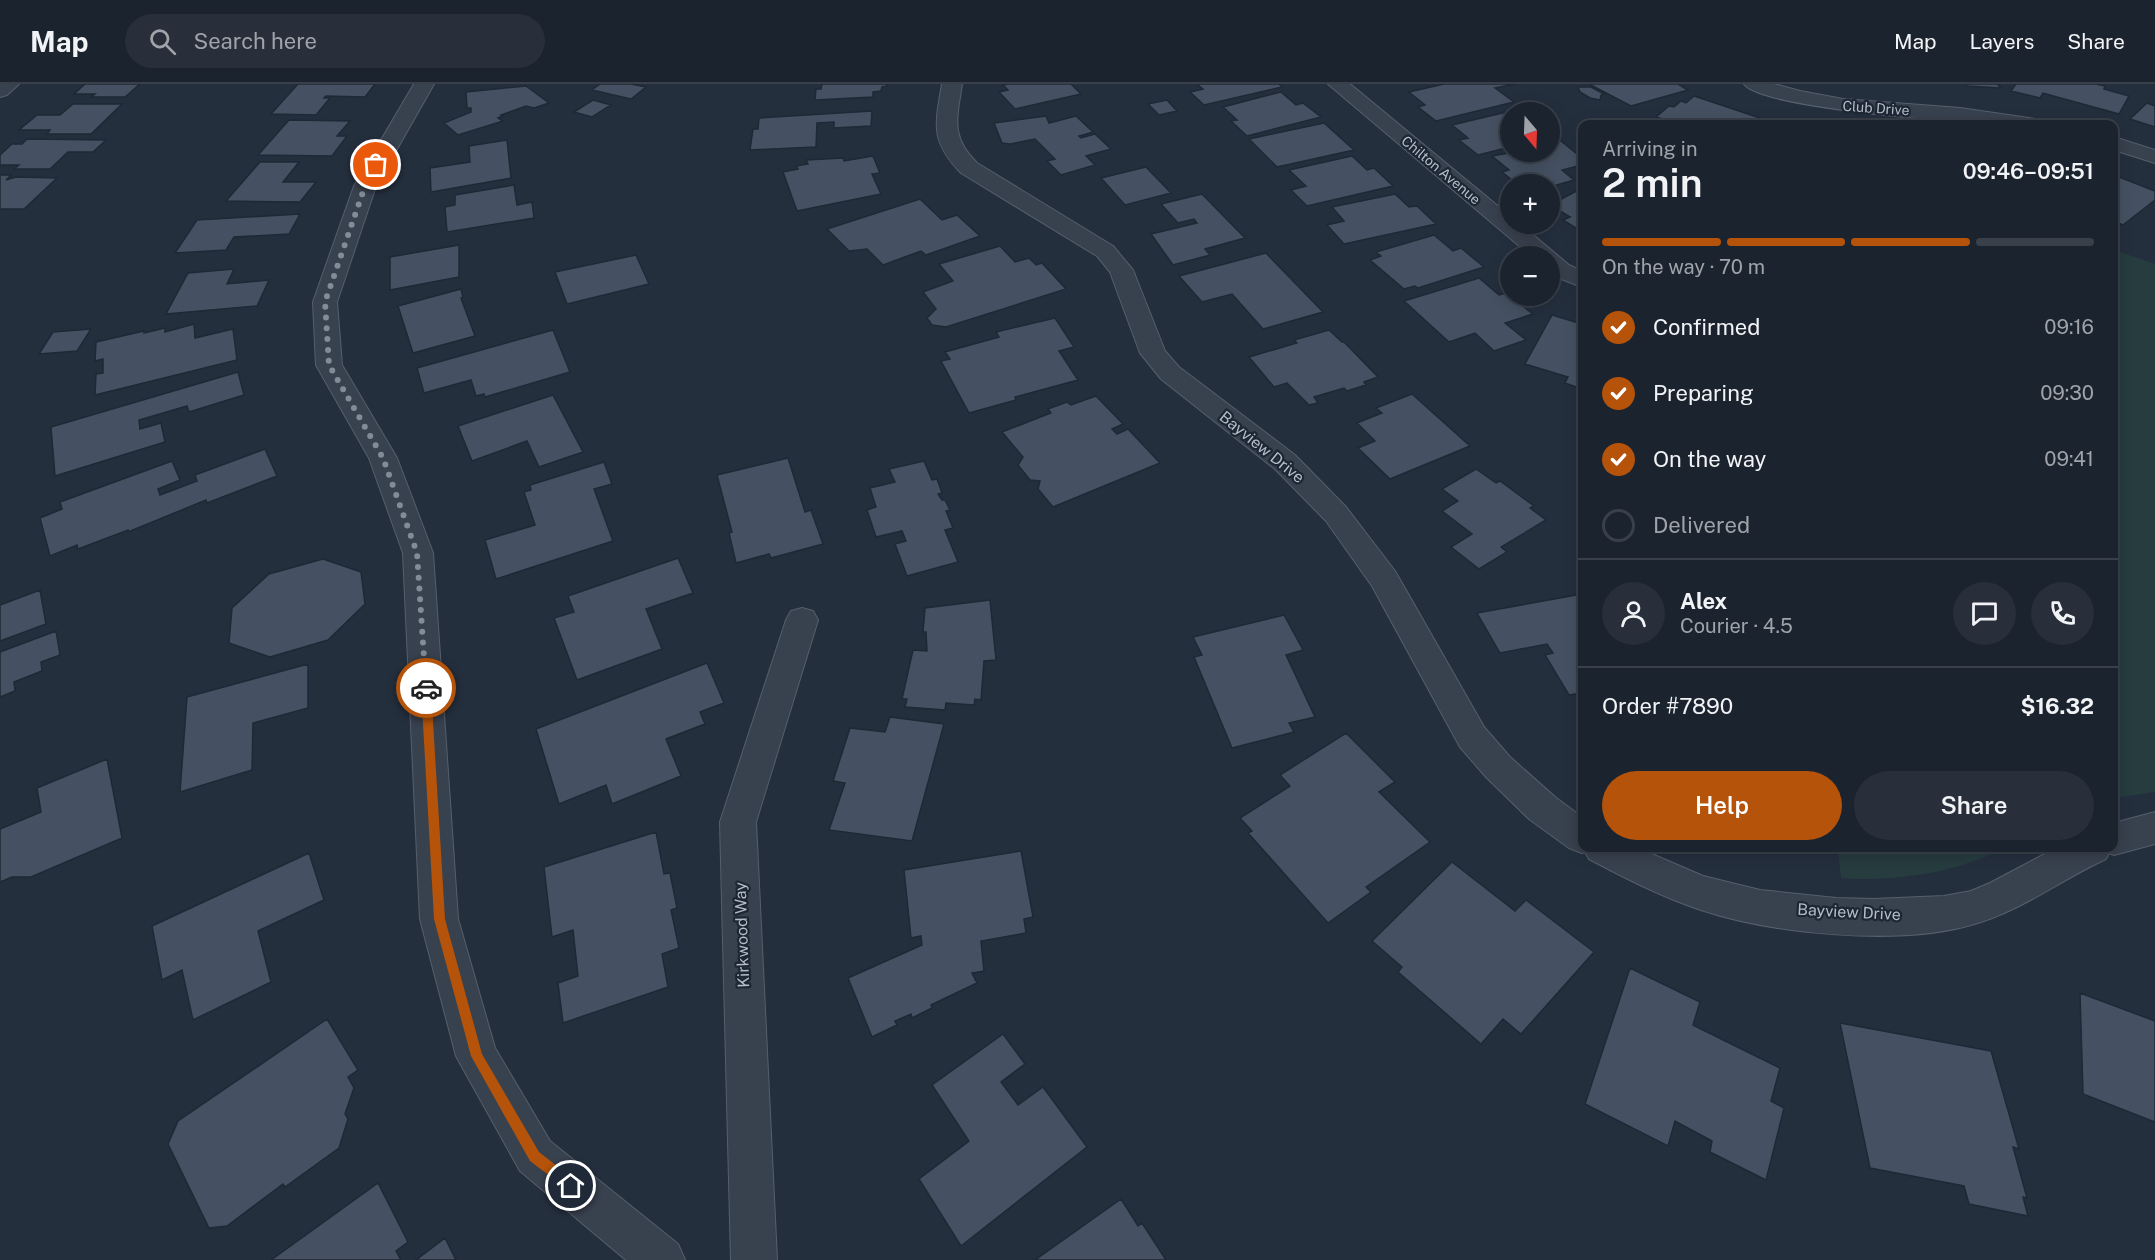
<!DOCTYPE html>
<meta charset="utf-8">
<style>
body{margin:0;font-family:"Public Sans",sans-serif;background:#282f3a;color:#f1f3f6;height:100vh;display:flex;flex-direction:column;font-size:22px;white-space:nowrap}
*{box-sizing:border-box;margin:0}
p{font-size:20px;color:#a0a4aa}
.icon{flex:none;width:33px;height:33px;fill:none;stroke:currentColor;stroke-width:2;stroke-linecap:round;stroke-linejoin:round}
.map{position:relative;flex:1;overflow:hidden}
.side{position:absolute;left:1578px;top:36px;width:540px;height:732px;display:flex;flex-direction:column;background:#1b232e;border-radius:12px;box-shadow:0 3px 15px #0003,0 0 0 2px #39404a}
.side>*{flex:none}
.needle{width:39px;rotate:161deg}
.buttons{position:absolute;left:1500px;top:18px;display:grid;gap:12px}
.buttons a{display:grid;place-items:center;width:60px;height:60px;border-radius:50%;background:#1b232e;box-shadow:0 3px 15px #0003,0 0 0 2px #39404a;font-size:30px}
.pin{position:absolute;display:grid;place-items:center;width:51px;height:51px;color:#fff;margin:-26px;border:3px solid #fff;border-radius:50%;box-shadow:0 2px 6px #0007}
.courier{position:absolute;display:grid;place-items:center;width:60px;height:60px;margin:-30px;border:4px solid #b45309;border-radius:50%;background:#fff;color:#222;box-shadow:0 2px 8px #0007}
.headline em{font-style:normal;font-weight:600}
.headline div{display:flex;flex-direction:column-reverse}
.headline{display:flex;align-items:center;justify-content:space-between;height:102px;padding:0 24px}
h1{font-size:39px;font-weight:600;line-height:45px}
.bar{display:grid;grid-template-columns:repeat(4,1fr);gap:9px 6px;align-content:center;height:72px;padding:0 24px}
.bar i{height:8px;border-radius:4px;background:#39404a}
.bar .active{background:#b45309}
.bar p{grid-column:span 4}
.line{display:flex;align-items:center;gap:15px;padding:0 24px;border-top:2px solid #39404a}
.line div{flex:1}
.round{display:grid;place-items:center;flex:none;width:63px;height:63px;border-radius:32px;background:#282f3a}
ol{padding:0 24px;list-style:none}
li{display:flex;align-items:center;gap:18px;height:66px}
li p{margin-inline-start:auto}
li .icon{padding:6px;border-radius:50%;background:#b45309;color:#fff;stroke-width:4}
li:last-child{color:#a0a4aa}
li i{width:33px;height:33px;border:3px solid #39404a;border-radius:50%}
.action{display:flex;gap:12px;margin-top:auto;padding:12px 24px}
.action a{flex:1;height:69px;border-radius:36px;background:#b45309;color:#fff;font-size:24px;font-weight:600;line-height:69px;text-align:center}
.action a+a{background:#282f3a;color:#f1f3f6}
header{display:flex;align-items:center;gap:36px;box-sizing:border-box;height:84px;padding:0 30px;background:#1b232e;border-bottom:2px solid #39404a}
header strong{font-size:28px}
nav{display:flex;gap:33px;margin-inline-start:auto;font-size:21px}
.search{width:420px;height:54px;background:#282f3a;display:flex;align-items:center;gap:15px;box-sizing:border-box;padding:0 21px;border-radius:33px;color:#a0a4aa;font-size:22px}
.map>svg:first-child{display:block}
</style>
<header>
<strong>Map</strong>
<div class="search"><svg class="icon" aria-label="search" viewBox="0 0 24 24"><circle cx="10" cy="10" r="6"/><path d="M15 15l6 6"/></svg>Search here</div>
<nav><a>Map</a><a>Layers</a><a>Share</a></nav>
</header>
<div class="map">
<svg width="2155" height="1176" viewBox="0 0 2155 1176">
<rect width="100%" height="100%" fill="#242f3e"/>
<!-- green -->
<path fill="#263c3f" d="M2114,166L2155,180V708L2114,714Z
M1838,764H2003C1959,789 1892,798 1841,794Z"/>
<!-- building -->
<path fill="#455162" stroke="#1f2835" stroke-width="1.5" d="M85,0H140L125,13H91L95,10H74Z
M298,0H375L365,13L326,12L324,14H330L316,31L271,30Z
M600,0H631L646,3L631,15L592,6Z
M822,0H887V2L882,3L881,7L873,8V13L815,16L816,5H821Z
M1008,0H1071L1081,10L1015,25L999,8L1008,6L1003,1Z
M1197,0H1279L1282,3L1204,21L1190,8L1203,5Z
M1444,0H1515L1495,4L1514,18L1436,37L1418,23L1425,21L1409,8Z
M1589,0H1678L1688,6L1631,22Z
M1965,0H1997L2001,4L1967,2Z
M2016,0H2096L2105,2L2104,5L2129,12L2119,30L2043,9L2040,14L2011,7Z
M526,2L549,19L534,24L526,22L501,31L503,32L498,34L503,37L458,51L444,39L471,28V24H467L466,8Z
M1578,3H1591L1604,10L1601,11L1600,16L1590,14L1580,8Z
M1281,8L1296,21L1303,19L1321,33L1247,52L1231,37L1237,36L1223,23Z
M1694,12L1772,38L1769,40H1679L1656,33L1669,22L1674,23L1681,17L1686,19Z
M593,16L611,21L592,33L574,28Z
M1167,16L1177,27L1159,31L1148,20Z
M2147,19L2155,22V43L2130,35Z
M73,20H122L91,50H47L50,46H19L37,31H60Z
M1515,26L1519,28H1510V63L1478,71L1459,56L1468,54L1452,41Z
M872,27L871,42L834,44V38L817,39L816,63L750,66L753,45H758L759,34Z
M1046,32L1049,39L1076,32L1093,48L1079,52L1081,54L1095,50L1111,65L1086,72L1095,81L1061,91L1047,77L1055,75L1035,55L1010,60L1002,59L994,39Z
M289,36L350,37L337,52H347L332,72L258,71Z
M1324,39L1354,66L1277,83L1249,55Z
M27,55L106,56L93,68H68L50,85H14L19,81H0V71L12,60H22Z
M507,56L511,94L431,108L430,84L470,78L469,62Z
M1561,57L1582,74V81L1562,86L1574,96L1550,103V100H1517L1502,88L1509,86L1492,72L1515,68H1550V60Z
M873,72L880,89L872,90L881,110L797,127L783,88L798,85L796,82L808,80L806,76L843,74L844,77Z
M1352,72L1367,86L1374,84L1393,102L1307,122L1291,106L1306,102L1289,86Z
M260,78H299L283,98H316L300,118L226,117Z
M1146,83L1171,109L1125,121L1101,94Z
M0,91H11L6,96L16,93L57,94L24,125H0Z
M2114,91L2155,107V116L2123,141L2114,137Z
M514,101L517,121L532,118L534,134L447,148L445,123L455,121V111Z
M1582,104V148L1563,136L1570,133L1550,121Z
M1202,110L1245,154L1205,165L1210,171L1173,181L1151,150L1197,139L1194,135L1178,139L1161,120Z
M1395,110L1409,123L1417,122L1436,140L1344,160L1327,141L1344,137L1332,123Z
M920,115L942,136L957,131L980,152L926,171L921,167L883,181L867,165L849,167L827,145Z
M300,130L289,150L234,153L226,166L175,169L197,136Z
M1434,151L1453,167L1461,164L1484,183L1418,204L1415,202L1404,205L1370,176L1381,172L1376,168Z
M459,161V193L390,206V173Z
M1000,162L1015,178L1029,174L1036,181L1042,179L1066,205L946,243L932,241L927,234L936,225L923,208L953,197L939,180Z
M1266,169L1323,228L1263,245L1232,210L1202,218L1179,192Z
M636,171L649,200L567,220L555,188Z
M234,185L227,200L269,196L257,222L166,230L188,189Z
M1479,194L1499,211L1506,209L1533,230L1505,239L1526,256L1494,267L1475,249L1449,258L1404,217Z
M461,205L463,213L461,214L475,252L413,269L398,222Z
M1552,231L1582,240V305L1565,299L1568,293L1525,280Z
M1055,234L1074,263L1059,267L1078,296L1015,313L1016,316L969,329L941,277L950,275L945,268L999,253L996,248Z
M194,240L195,254L233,245L237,276L95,311L96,290L103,289V275L95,277L96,258L144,247V249L165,244V248Z
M91,245L77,267L39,270L53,248Z
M553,246L570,288L485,313L484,310L476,312L471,296L424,309L417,284Z
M1329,246L1342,258H1344L1378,293L1364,298L1366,301L1347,307L1344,304L1314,313L1318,319L1309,321L1287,299L1274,303L1249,273L1297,259L1294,256Z
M238,288L244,311L189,328L187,322L139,336L140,345L161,339L165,358L55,392L51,343Z
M1412,310L1470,362L1390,395L1358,364L1375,357L1357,339L1382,329L1376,324Z
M553,311L583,368L539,383L527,357L472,377L458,342Z
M1096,312L1123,340L1112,345L1117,350L1128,345L1160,379L1053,423L1038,405L1040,397L1030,396L1018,381L1023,373L1002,348L1051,329L1048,325L1067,318L1071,321Z
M265,365L277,392L207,419L206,416L128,448V446L78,465L77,461L50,472L40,434L62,425L60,418L172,377L180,396L158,405L160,411L197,397L195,391Z
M788,374L805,428L811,426L823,460L771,474L769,470L736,479L729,449L732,448L717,391Z
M924,377L932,396L937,395L942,409L938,410L942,416H945L950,426L946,427L953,444L945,446L958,478L907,492L895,460L906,457L902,447L876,453L867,426L876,423L870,404L895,398L889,385Z
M604,378L612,400L594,405L613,457L496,495L485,456L535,441L524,408L531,406L530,401Z
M1476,385L1496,399L1500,397L1534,422L1530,424L1546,436L1501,463L1507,468L1479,485L1451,463L1472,450L1442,427L1458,417L1442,405Z
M678,474L693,509L646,525L662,565L577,596L554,534L574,528L568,512Z
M323,475L361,488L365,520L328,556L270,573L229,559L232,524L269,490Z
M40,506L46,540L0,557V521Z
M1582,510V609L1569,611L1545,571L1553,569L1547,560L1500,569L1477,529Z
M990,516L996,576L984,577L981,616L975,615L974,621L946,619L945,626L905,623L907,615H902L913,566L927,567L926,548H923L925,524Z
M1284,531L1303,566L1286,571L1315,633L1289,639L1294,648L1232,664L1194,573L1202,571L1193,553Z
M56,547L60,571L41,578L42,587L14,598L15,607L0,613V568Z
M707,579L724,619L700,628L705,640L666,655L681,692L612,720L606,701L559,720L536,645Z
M308,580V624L253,639L252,686L180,708L187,613Z
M890,633L944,640L912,757L829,746L845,699L833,697L850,644L885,648Z
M1346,649L1395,698L1379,708L1430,758L1366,803L1371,808L1328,839L1248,749L1252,747L1240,734L1290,702L1280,691Z
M107,675L122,754L31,793H12L0,798V745L41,728L37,704Z
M656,748L664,790L670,789L677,824L671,826L679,864L662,870L668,903L563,939L558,899L578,892L573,846L552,853L544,783Z
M1021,767L1033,833L1024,835L1026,849L981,857L984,887L972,889L977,899L931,921L932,924L912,934L911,930L895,937L897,941L872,953L848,894L922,861L921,852L911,854L904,786Z
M309,769L324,816L258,847L271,898L193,936L182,886L162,896L152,842Z
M1452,778L1515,827L1526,816L1594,868L1521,950L1503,935L1481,960L1398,888L1402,883L1372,857Z
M1630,884L1700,918L1693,941L1780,984L1771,1017L1784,1024L1766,1096L1710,1068L1712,1057L1675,1037L1668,1062L1585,1020Z
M2080,909L2155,937V1038L2083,1010Z
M327,935L358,986L348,993L354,1004L345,1030L348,1035L339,1064L285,1103L283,1100L227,1142L209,1144L168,1060L178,1037Z
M1840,939L1991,967L2019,1065L2013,1063L2027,1114L2023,1113L2028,1132L1969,1120L1964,1102L1870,1084Z
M1003,950L1025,980L1001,998L1018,1021L1043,1003L1087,1063L961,1162L919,1095L969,1057L932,1001Z
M378,1099L408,1158L396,1167L401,1176H271Z
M1121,1115L1138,1142L1142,1139L1166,1176H1035Z
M445,1154L456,1176H416Z"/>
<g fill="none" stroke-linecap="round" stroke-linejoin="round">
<defs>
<path id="minor" d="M414,0H434L376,102L337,218L342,281L397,374L433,469L458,835L495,964L550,1057L678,1160L685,1176H626L520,1087L456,972L420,835L403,469L369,374L316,281L313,218L354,102Z
M942,0H962C957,35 950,52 977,79L1113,162L1133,186L1165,267L1179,283L1295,371L1346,423L1395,487L1484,643L1510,673L1555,713L1582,733V764H1638L1703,792L1760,806L1836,814L1874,815L1944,812L1971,807L1990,799L2056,764H2114V739L2155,728V760L2114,771L2109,769L2106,775C2060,796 2020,828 1971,841C1898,862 1773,850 1701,826C1662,813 1625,794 1589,775L1585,768L1582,769L1569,764L1529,735L1486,693L1460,663L1372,502L1326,437L1275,385L1161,295L1140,269L1110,188L1097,172L961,89C930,57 935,41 942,0Z
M1328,0H1350L1510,132V140H1520L1569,181L1582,187V203L1551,191L1550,172H1531Z
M1744,0H1774L1800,7L1843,15L1960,24L2042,36L2045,40C2008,44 1762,26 1744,0Z
M2114,53L2155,66V79L2114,66Z
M802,524L813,527L818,536L756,738L777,1176H731L720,738L786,536L791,527Z"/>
<path id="tertiary" d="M0,0H19L7,11L0,13Z"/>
</defs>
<!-- minor casing -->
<use href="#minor" stroke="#565f6c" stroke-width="2"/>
<!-- tertiary casing -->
<use href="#tertiary" stroke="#565f6c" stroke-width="2"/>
<!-- minor -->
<use href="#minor" fill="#38414e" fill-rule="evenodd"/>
<!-- tertiary -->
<use href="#tertiary" fill="#38414e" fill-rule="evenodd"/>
</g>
<!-- route -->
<path fill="#b45309" d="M426,600L431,604L445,835L482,970L539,1068L576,1097L578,1102L576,1107L571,1108L530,1077L471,972L434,835L421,604Z"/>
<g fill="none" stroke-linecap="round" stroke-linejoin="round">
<!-- done -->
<path stroke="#828b98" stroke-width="6" stroke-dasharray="0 10.8" d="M376,81L365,102L325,218L329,281L383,374L417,469L426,604"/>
</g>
<g text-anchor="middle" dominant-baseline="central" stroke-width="4.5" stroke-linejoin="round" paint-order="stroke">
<!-- far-street labels -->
<g font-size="14" fill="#b4bcc9" stroke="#1d2633">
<text transform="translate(1876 24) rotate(4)">Club Drive</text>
<text transform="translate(1441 86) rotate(40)">Chilton Avenue</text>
</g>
<!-- street labels -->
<g font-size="16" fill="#b4bcc9" stroke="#1d2633">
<text transform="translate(1262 363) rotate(39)">Bayview Drive</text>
<text transform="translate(1849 828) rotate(3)">Bayview Drive</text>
<text transform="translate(742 851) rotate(-92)">Kirkwood Way</text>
</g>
</g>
</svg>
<div class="buttons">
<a><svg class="needle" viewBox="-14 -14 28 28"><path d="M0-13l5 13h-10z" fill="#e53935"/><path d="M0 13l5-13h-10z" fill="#a0a4aa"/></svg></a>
<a>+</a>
<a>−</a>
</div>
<div class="pin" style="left:376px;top:81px;background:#ea580c"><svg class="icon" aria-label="bag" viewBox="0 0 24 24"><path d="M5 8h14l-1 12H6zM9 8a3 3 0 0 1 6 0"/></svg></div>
<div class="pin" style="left:571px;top:1102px;background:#1f2937"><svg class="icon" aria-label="home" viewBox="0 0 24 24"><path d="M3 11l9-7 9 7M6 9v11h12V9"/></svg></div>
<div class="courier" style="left:426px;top:604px"><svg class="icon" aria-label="car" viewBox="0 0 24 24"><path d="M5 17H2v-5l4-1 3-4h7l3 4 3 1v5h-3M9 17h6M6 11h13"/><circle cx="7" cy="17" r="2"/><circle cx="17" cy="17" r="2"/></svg></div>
<section class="side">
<div class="headline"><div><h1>2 min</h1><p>Arriving in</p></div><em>09:46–09:51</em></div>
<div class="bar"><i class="active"></i><i class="active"></i><i class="active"></i><i></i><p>On the way · 70 m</p></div>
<ol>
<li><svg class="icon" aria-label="check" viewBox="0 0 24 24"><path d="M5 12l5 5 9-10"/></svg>Confirmed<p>09:16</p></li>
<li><svg class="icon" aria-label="check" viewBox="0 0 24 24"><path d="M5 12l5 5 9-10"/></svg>Preparing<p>09:30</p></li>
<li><svg class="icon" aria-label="check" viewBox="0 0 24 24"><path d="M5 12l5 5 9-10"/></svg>On the way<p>09:41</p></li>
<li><i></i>Delivered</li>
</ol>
<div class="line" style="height:108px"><a class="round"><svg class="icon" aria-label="person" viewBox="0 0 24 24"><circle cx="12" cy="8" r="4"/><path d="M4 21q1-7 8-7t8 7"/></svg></a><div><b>Alex</b><p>Courier · 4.5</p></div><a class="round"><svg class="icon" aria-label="chat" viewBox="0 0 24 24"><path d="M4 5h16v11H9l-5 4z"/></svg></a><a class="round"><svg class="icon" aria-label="phone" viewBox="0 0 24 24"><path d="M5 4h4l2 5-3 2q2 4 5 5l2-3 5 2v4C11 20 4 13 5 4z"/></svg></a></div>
<div class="line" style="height:78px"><div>Order #7890</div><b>$16.32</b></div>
<div class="action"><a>Help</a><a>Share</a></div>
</section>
</div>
